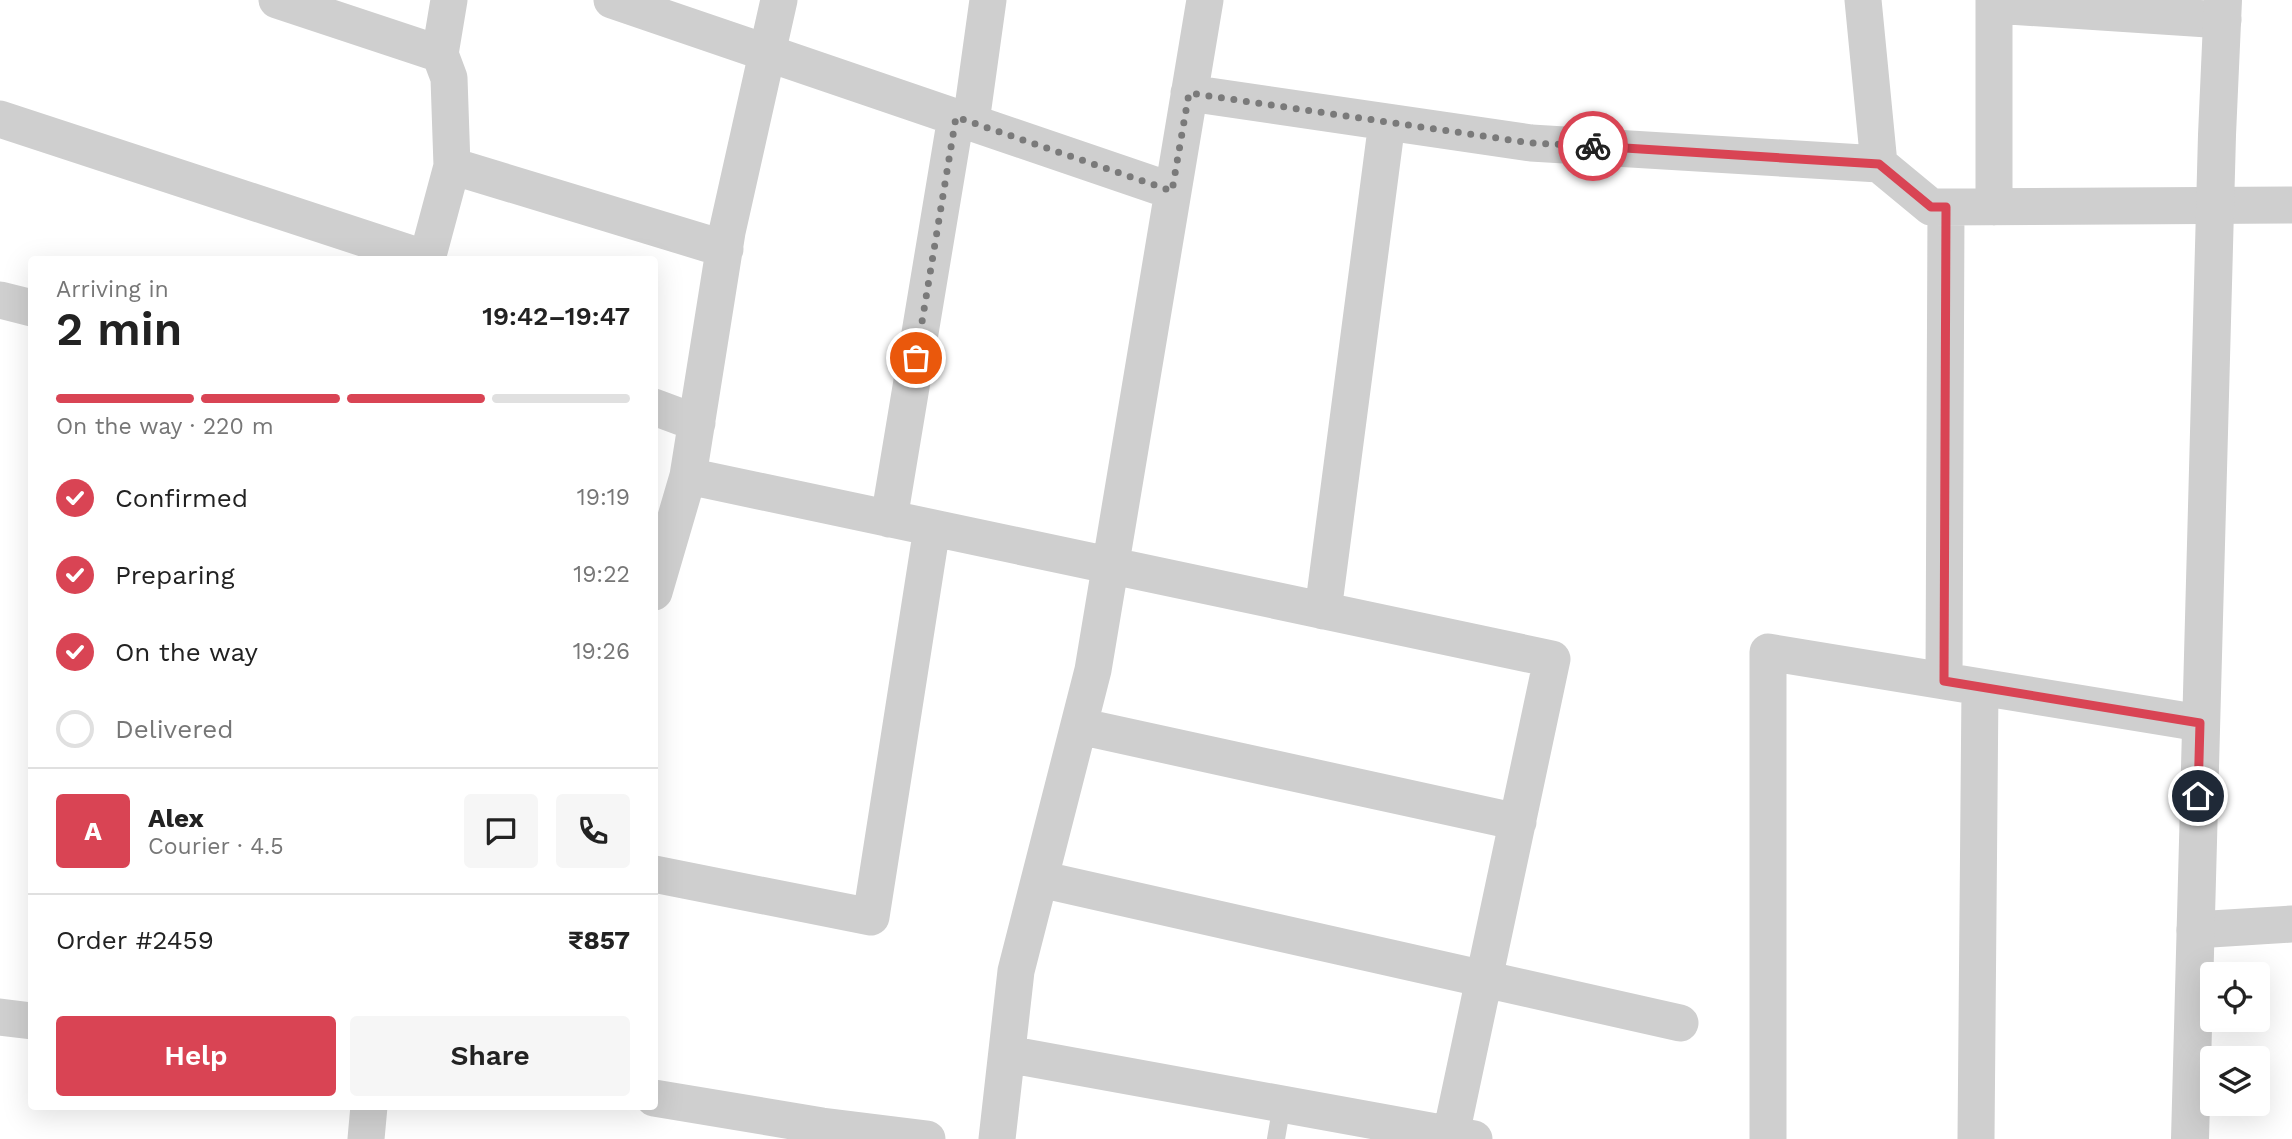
<!DOCTYPE html>
<meta charset="utf-8">
<style>
body{margin:0;font-family:"Work Sans",sans-serif;background:#f6f6f6;color:#222;height:100vh;display:flex;flex-direction:column;font-size:26px;white-space:nowrap}
*{box-sizing:border-box;margin:0}
p{font-size:23px;color:#767676}
.icon{flex:none;width:38px;height:38px;fill:none;stroke:currentColor;stroke-width:2;stroke-linecap:round;stroke-linejoin:round}
.map{position:relative;flex:1;overflow:hidden}
.panel{position:absolute;left:28px;top:256px;width:630px;height:854px;display:flex;flex-direction:column;background:#fff;border-radius:7px;box-shadow:0 7px 28px #0002}
.panel>*{flex:none}
.fabs{position:absolute;left:2200px;top:962px;display:grid;gap:14px}
.fabs a{display:grid;place-items:center;width:70px;height:70px;border-radius:7px;background:#fff;box-shadow:0 7px 28px #0002;font-size:35px}
.pin{position:absolute;display:grid;place-items:center;width:60px;height:60px;color:#fff;margin:-30px;border:4px solid #fff;border-radius:50%;box-shadow:0 2px 7px #0007}
.courier{position:absolute;display:grid;place-items:center;width:70px;height:70px;margin:-35px;border:5px solid #d94454;border-radius:50%;background:#fff;color:#222;box-shadow:0 2px 9px #0007}
.summary em{font-style:normal;font-weight:600}
.summary div{display:flex;flex-direction:column-reverse}
.summary{display:flex;align-items:center;justify-content:space-between;height:119px;padding:0 28px}
h1{font-size:46px;font-weight:600;line-height:52px}
.bar{display:grid;grid-template-columns:repeat(4,1fr);gap:10px 7px;align-content:center;height:84px;padding:0 28px}
.bar i{height:9px;border-radius:5px;background:#e0e0e0}
.bar .selected{background:#d94454}
.bar p{grid-column:span 4}
.line{display:flex;align-items:center;gap:18px;padding:0 28px;border-top:2px solid #e0e0e0}
.line div{flex:1}
.round{display:grid;place-items:center;flex:none;width:74px;height:74px;border-radius:7px;background:#f6f6f6}
ol{padding:0 28px;list-style:none}
li{display:flex;align-items:center;gap:21px;height:77px}
li p{margin-inline-start:auto}
li .icon{padding:7px;border-radius:50%;background:#d94454;color:#fff;stroke-width:4}
li:last-child{color:#767676}
li i{width:38px;height:38px;border:4px solid #e0e0e0;border-radius:50%}
.action{display:flex;gap:14px;margin-top:auto;padding:14px 28px}
.action a{flex:1;height:80px;border-radius:7px;background:#d94454;color:#fff;font-size:28px;font-weight:600;line-height:80px;text-align:center}
.action a+a{background:#f6f6f6;color:#222}
.map>svg:first-child{display:block}
</style>
<div class="map">
<svg width="2292" height="1139" viewBox="0 0 2292 1139">
<rect width="100%" height="100%" fill="#fff"/>
<g fill="none" stroke-linecap="round" stroke-linejoin="round">
<!-- service -->
<path stroke="#cfcfcf" stroke-width="18" d="M1276,1139L1282,1104"/>
<!-- minor -->
<path stroke="#cfcfcf" stroke-width="37" d="M277,0L440,54
M612,0L1172,191
M1863,0L1879,164
M1994,0V207
M1994,5L2223,20
M1189,93L1531,143L1879,164L1931,207L2292,205
M0,119L427,259L452,166L449,78L440,54L449,0
M971,122L988,0
M452,166L725,249
M0,300L32,308
M654,407L697,423
M688,476L1552,659L1450,1139
M889,519L956,117
M654,592L688,476L727,232L779,0
M1323,611L1387,122
M1944,681L1946,207
M1079,726L1518,822
M654,874L871,917L932,528
M1040,879L1680,1023
M2195,930L2292,924
M0,1017L32,1021
M1007,1054L1474,1139
M654,1098L822,1126L927,1139
M366,1139L369,1106
M997,1139L1016,971L1093,670L1205,0
M1768,1139V652L2200,723
M1976,1139L1980,687"/>
<!-- tertiary -->
<path stroke="#cfcfcf" stroke-width="38" d="M2190,1139L2217,135L2223,0"/>
</g>
<g fill="none" stroke-linecap="round" stroke-linejoin="round">
<!-- done -->
<path stroke="#7a7a7a" stroke-width="7" stroke-dasharray="0 12.6" d="M916,358L956,117L1172,191L1189,93L1531,143L1593,146"/>
<!-- route -->
<path stroke="#d94454" stroke-width="9" d="M1593,146L1879,164L1931,207H1946L1944,681L2200,723L2198,796"/>
</g>
</svg>
<div class="fabs">
<a><svg class="icon" aria-label="locate" viewBox="0 0 24 24"><circle cx="12" cy="12" r="6"/><path d="M12 2v4M12 18v4M2 12h4M18 12h4"/></svg></a>
<a><svg class="icon" aria-label="layers" viewBox="0 0 24 24"><path d="M12 4l9 5-9 5-9-5zM3 14l9 5 9-5"/></svg></a>
</div>
<div class="pin" style="left:916px;top:358px;background:#ea580c"><svg class="icon" aria-label="bag" viewBox="0 0 24 24"><path d="M5 8h14l-1 12H6zM9 8a3 3 0 0 1 6 0"/></svg></div>
<div class="pin" style="left:2198px;top:796px;background:#1f2937"><svg class="icon" aria-label="home" viewBox="0 0 24 24"><path d="M3 11l9-7 9 7M6 9v11h12V9"/></svg></div>
<div class="courier" style="left:1593px;top:146px"><svg class="icon" aria-label="bike" viewBox="0 0 24 24"><circle cx="6" cy="16" r="4"/><circle cx="18" cy="16" r="4"/><path d="M6 16l4-8h5l3 8M10 8l3 8H6M13 5h3"/></svg></div>
<section class="panel">
<div class="summary"><div><h1>2 min</h1><p>Arriving in</p></div><em>19:42–19:47</em></div>
<div class="bar"><i class="selected"></i><i class="selected"></i><i class="selected"></i><i></i><p>On the way · 220 m</p></div>
<ol>
<li><svg class="icon" aria-label="check" viewBox="0 0 24 24"><path d="M5 12l5 5 9-10"/></svg>Confirmed<p>19:19</p></li>
<li><svg class="icon" aria-label="check" viewBox="0 0 24 24"><path d="M5 12l5 5 9-10"/></svg>Preparing<p>19:22</p></li>
<li><svg class="icon" aria-label="check" viewBox="0 0 24 24"><path d="M5 12l5 5 9-10"/></svg>On the way<p>19:26</p></li>
<li><i></i>Delivered</li>
</ol>
<div class="line" style="height:126px"><b class="round" style="background:#d94454;color:#fff">A</b><div><b>Alex</b><p>Courier · 4.5</p></div><a class="round"><svg class="icon" aria-label="chat" viewBox="0 0 24 24"><path d="M4 5h16v11H9l-5 4z"/></svg></a><a class="round"><svg class="icon" aria-label="phone" viewBox="0 0 24 24"><path d="M5 4h4l2 5-3 2q2 4 5 5l2-3 5 2v4C11 20 4 13 5 4z"/></svg></a></div>
<div class="line" style="height:91px"><div>Order #2459</div><b>₹857</b></div>
<div class="action"><a>Help</a><a>Share</a></div>
</section>
</div>
